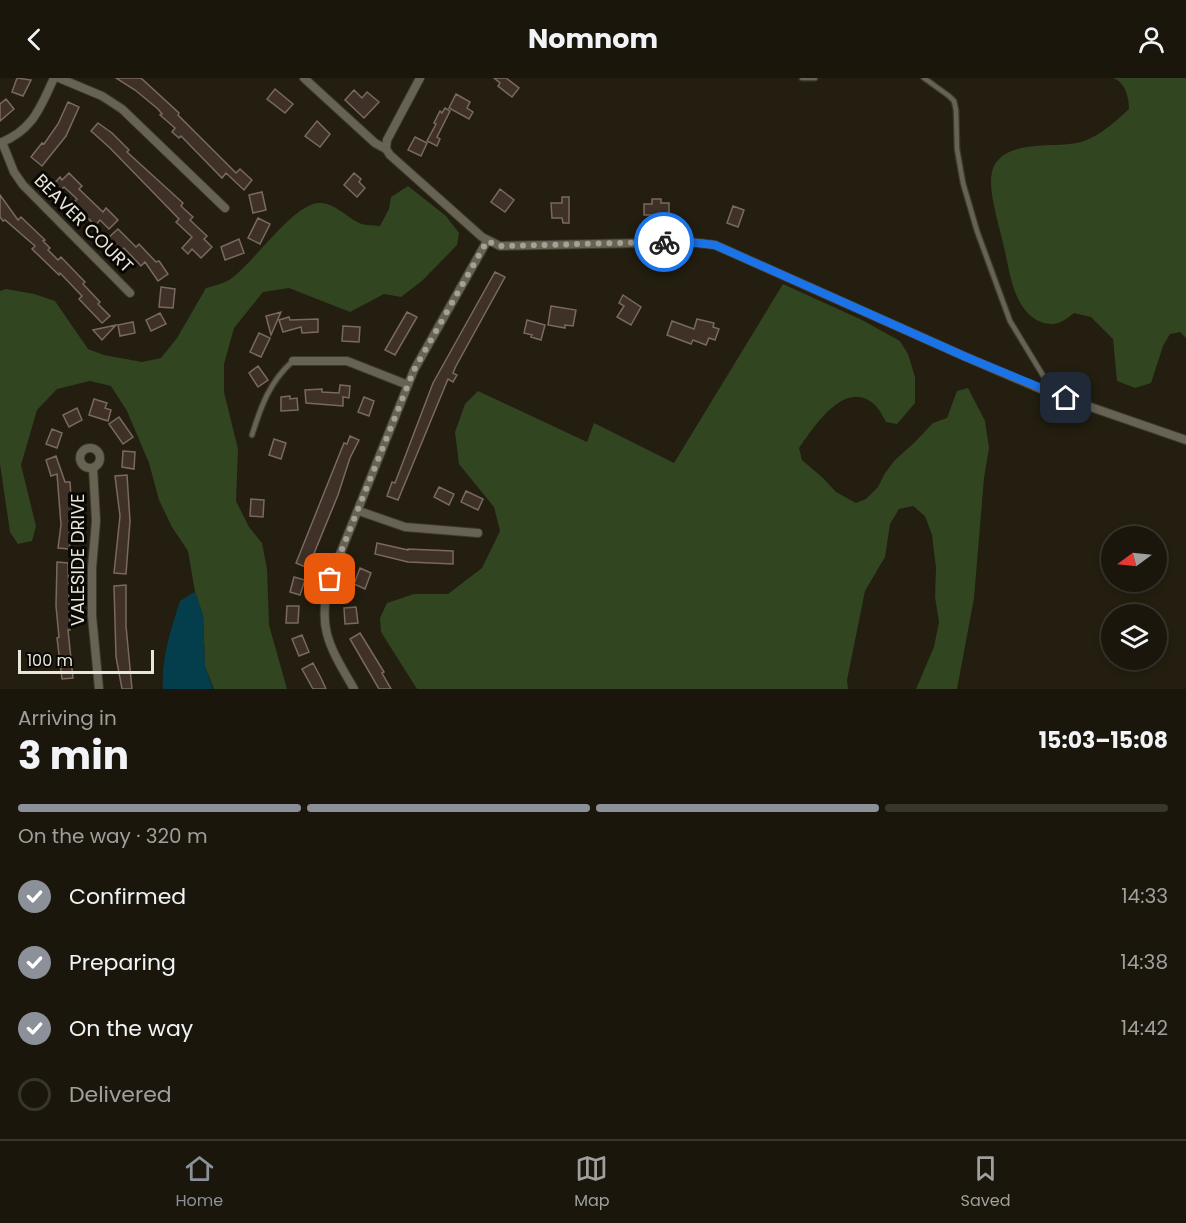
<!DOCTYPE html>
<meta charset="utf-8">
<style>
body{margin:0;font-family:Poppins,sans-serif;background:#231f14;color:#f1f3f6;height:100vh;display:flex;flex-direction:column;font-size:22px;white-space:nowrap}
*{box-sizing:border-box;margin:0}
p{font-size:20px;color:#9f9f9d}
.icon{flex:none;width:33px;height:33px;fill:none;stroke:currentColor;stroke-width:2;stroke-linecap:round;stroke-linejoin:round}
.map{position:relative;height:611px;overflow:hidden}
.details{display:flex;flex-direction:column;background:#1a160b;flex:1}
.details>*{flex:none}
.needle{width:39px;rotate:255deg}
.tools{position:absolute;left:1101px;top:448px;display:grid;gap:12px}
.tools a{display:grid;place-items:center;width:66px;height:66px;border-radius:50%;background:#1a160b;box-shadow:0 3px 9px #0003,0 0 0 2px #38352c;font-size:30px}
.scale{position:absolute;left:18px;bottom:15px;width:136px;box-sizing:border-box;padding-left:6px;border:3px solid #e9e6dd;border-top:0;font-size:16px;line-height:21px;white-space:nowrap;color:#e9e6dd;-webkit-text-stroke:4px #0a0804;paint-order:stroke}
.pin{position:absolute;display:grid;place-items:center;width:51px;height:51px;color:#fff;margin:-26px;border-radius:12px;box-shadow:0 3px 9px #0006}
.courier{position:absolute;display:grid;place-items:center;width:60px;height:60px;margin:-30px;border:4px solid #1a73e8;border-radius:50%;background:#fff;color:#222;box-shadow:0 2px 8px #0007}
.overview em{font-style:normal;font-weight:700}
.overview div{display:flex;flex-direction:column-reverse}
.overview{display:flex;align-items:center;justify-content:space-between;height:102px;padding:0 18px}
h1{font-size:39px;font-weight:700;line-height:45px}
.bar{display:grid;grid-template-columns:repeat(4,1fr);gap:9px 6px;align-content:center;height:72px;padding:0 18px}
.bar i{height:8px;border-radius:4px;background:#38352c}
.bar .active{background:#8c9099}
.bar p{grid-column:span 4}
ol{padding:0 18px;list-style:none}
li{display:flex;align-items:center;gap:18px;height:66px}
li p{margin-inline-start:auto}
li .icon{padding:6px;border-radius:50%;background:#8c9099;color:#fff;stroke-width:4}
li:last-child{color:#9f9f9d}
li i{width:33px;height:33px;border:3px solid #38352c;border-radius:50%}
header{display:flex;justify-content:space-between;align-items:center;height:78px;padding:0 18px;background:#1a160b;font-size:27px;font-weight:700}
.menu{display:flex;justify-content:space-around;align-items:center;height:84px;border-top:2px solid #38352c;background:#1a160b;font-size:16px;color:#9f9f9d}
.menu a{display:grid;justify-items:center;gap:3px}
.menu .active{color:#8c9099}
.map>svg:first-child{display:block}
</style>
<header><svg class="icon" aria-label="back" viewBox="0 0 24 24"><path d="M15 5l-7 7 7 7"/></svg>Nomnom<svg class="icon" aria-label="person" viewBox="0 0 24 24"><circle cx="12" cy="8" r="4"/><path d="M4 21q1-7 8-7t8 7"/></svg></header>
<div class="map">
<svg width="1186" height="611" viewBox="0 0 1186 611">
<rect width="100%" height="100%" fill="#231e0f"/>
<!-- green -->
<path fill="#314521" d="M1113,0H1186V260L1180,254L1170,256L1163,268L1151,305L1135,310L1117,303L1113,261L1091,239L1074,235C1063,244 1055,249 1041,244C1012,232 1010,192 1003,165C999,146 985,105 994,88C1010,59 1059,72 1084,63C1102,56 1115,44 1129,31C1129,19 1125,4 1113,0Z
M408,108L446,138L459,155L457,167L423,202L401,219L384,216L350,234L289,210L263,214L234,250L224,286V314L238,371L236,423L249,449L262,465L267,491L269,547L287,611H214L205,588L203,537L195,514L188,473L172,449L159,422L149,385L127,333L111,308L90,303L57,311L37,332L21,387L36,448L32,463L18,466L10,454L0,386V213L6,211L34,216L55,223L88,271L104,277L142,284L161,280L177,260L206,210C213,208 222,206 229,202C253,187 294,123 321,125C335,126 346,138 357,144C364,148 373,147 380,148L389,131L391,119Z
M783,206L862,242L900,263L908,276L915,299V325L897,346L886,344C883,339 880,332 876,328C846,298 814,349 799,370L802,382L823,400L836,414L856,425L866,421L878,409L885,395L895,382L915,364L933,345L947,340L957,313L968,310L985,343L989,370L984,400L974,520L957,611H916L934,569L939,544L935,519L936,490L932,457L925,438L913,428L899,431L890,446L885,479L865,513L847,602L848,611H417L381,554L380,540L387,525L414,516H448L482,490L500,453L494,429L459,386L455,354L465,326L478,313L587,364L594,345L674,385Z"/>
<!-- water -->
<path fill="#043e4d" d="M195,514L203,537L205,588L213,611H163C161,580 171,552 180,523Z"/>
<!-- building -->
<path fill="#3f3128" stroke="#7a695f" stroke-width="1.5" d="M17,0L31,2L23,18L12,14Z
M116,0H141L179,35L178,37L236,95L240,91L252,102L244,112L226,95L222,100L181,58L179,60L172,54L175,50L160,37L162,36L158,31L135,12Z
M494,0H506L519,10L512,19L498,8L500,5Z
M275,11L293,26L285,35L267,21Z
M354,12L362,20L367,14L379,24L364,40L345,22Z
M456,16L470,24L467,30L473,34L469,41L449,30Z
M6,21L14,31L0,43V26Z
M68,24L79,29L66,58L42,88L31,79L42,65L44,66L58,46Z
M445,30L450,33L437,59L440,61L437,68L427,63L436,46L434,45L440,33L442,35Z
M317,43L330,56L320,69L305,58Z
M98,45L112,55L129,72L127,74L183,125L181,128L193,139L190,142L207,158L204,161L212,169L201,180L192,171L188,176L182,170L192,159L176,144L179,141L110,70L91,53Z
M415,59L427,65L421,78L408,72Z
M69,95L82,108L79,111L103,134L106,130L118,142L109,151L100,142L95,148L74,124L77,121L64,109L59,114L52,108L60,99L62,102Z
M354,95L361,101L359,104L365,110L357,119L344,107Z
M500,111L514,122L505,134L491,124Z
M262,114L266,132L253,135L249,117Z
M0,117L18,142L21,139L45,162L43,163L50,170L48,172L58,182L61,179L85,204L83,206L100,224L98,226L110,238L102,245L79,221L82,218L60,195L59,197L32,171L35,168L5,142L3,143L0,139Z
M562,119H569V145H563L562,140H552L551,125H562Z
M652,121H661V125H669V141H654V137H644V126H652Z
M733,128L744,132L738,149L727,145Z
M258,140L270,146L260,166L248,160Z
M118,151L136,169L139,166L156,184L159,183L168,196L158,203L145,184L141,188L124,170L121,173L108,160Z
M239,161L244,175L225,182L221,169Z
M495,194L505,199L456,288L453,295L457,297L453,304L448,301L398,422L387,418L392,404L395,405L433,305Z
M161,209L175,211L173,230L159,229Z
M623,217L641,229L631,247L617,239L624,228L619,225Z
M551,228L576,232L573,248L565,247V250L548,247Z
M281,234L271,257L266,238Z
M407,234L417,239L395,277L385,272Z
M160,235L166,246L151,253L146,242Z
M289,239L290,242L318,241V254L302,255L301,249L283,254L279,242Z
M697,241L714,245L713,249L719,251L715,262L709,260L706,267L693,262L691,266L667,257L672,243L694,251Z
M527,242L545,247L541,262L531,259L532,257L524,255Z
M133,244L135,255L120,258L118,247Z
M116,247L102,262L93,252Z
M343,248L360,249L359,264L342,263Z
M259,255L270,260L261,279L250,274Z
M258,288L268,302L258,309L249,295Z
M340,307L350,308L349,320L343,319V328L306,325L305,312L322,311V314L339,315Z
M290,318V321L297,320L298,332L281,333V319Z
M364,319L374,323L369,338L358,334Z
M94,321L107,325L105,330L111,332L108,343L89,337Z
M77,330L82,342L69,349L63,337Z
M119,339L133,359L123,366L109,346Z
M52,351L62,355L57,370L46,366Z
M350,358L359,362L350,380L338,417L308,490L296,485L344,365L347,366Z
M274,361L286,365L281,381L269,377Z
M123,373L135,374L134,391L122,389Z
M56,378L65,404H70L73,447L69,471L58,470L61,447L57,396L51,398L46,382Z
M127,397L130,443L126,496L114,495L120,438L115,398Z
M439,409L454,416L449,427L434,419Z
M466,413L483,421L478,432L461,424Z
M251,421L264,422L263,439L250,438Z
M377,465L408,472V471L453,473V486L408,484L375,476Z
M57,484L68,485L70,552H68L73,600L62,601L57,560L59,559L56,528Z
M360,490L371,495L365,511L354,506Z
M294,499L305,502L300,517L290,514Z
M126,507V548L132,611H122L116,579L114,508Z
M287,528H299L298,545H286Z
M356,529L358,545L345,546L344,530Z
M360,555L384,594L382,595L391,611H379L350,561Z
M302,557L309,574L299,578L292,561Z
M313,585L321,600L326,611H313L302,591Z"/>
<g fill="none" stroke-linecap="round" stroke-linejoin="round">
<defs>
<path id="lane" d="M802,0H815
M924,0L949,18L954,23L956,32L957,71L963,105L977,153L1010,243L1047,304L1050,314
M252,357C261,328 270,303 293,283"/>
<path id="street" d="M59,0L102,18L122,31L225,130
M304,0L375,65L386,71L390,77L482,159L500,168L689,164L715,167L966,279L1050,315L1186,362
M2,64L14,94L23,107L130,215
M0,65C33,52 40,30 54,0
M386,71L387,62L420,0
M293,283H347L408,307
M80 380a10 10 0 1 1 20 0a10 10 0 1 1-20 0Z
M93,390L96,443L92,490V538L99,611
M359,433L405,449L478,455
M354,611C330,569 316,550 330,501L414,292L487,163"/>
</defs>
<!-- lane casing -->
<use href="#lane" stroke="#3d3931" stroke-width="7"/>
<!-- street casing -->
<use href="#street" stroke="#3d3931" stroke-width="10"/>
<!-- lane -->
<use href="#lane" stroke="#676251" stroke-width="4.5"/>
<!-- street -->
<use href="#street" stroke="#676251" stroke-width="8"/>
</g>
<g fill="none" stroke-linecap="round" stroke-linejoin="round">
<!-- done -->
<path stroke="#a4a095" stroke-width="6" stroke-dasharray="0 10.8" d="M330,501L414,292L487,163L500,168L664,164"/>
<!-- route -->
<path stroke="#1a73e8" stroke-width="8" d="M664,164H689L715,167L966,279L1066,320"/>
</g>
<g text-anchor="middle" dominant-baseline="central" stroke-width="6" stroke-linejoin="round" paint-order="stroke">
<!-- street labels -->
<g font-size="18" fill="#e9e6dd" stroke="#0a0804">
<text transform="translate(84 145) rotate(45)">BEAVER COURT</text>
<text transform="translate(77 482) rotate(-90)">VALESIDE DRIVE</text>
</g>
</g>
</svg>
<div class="tools">
<a><svg class="needle" viewBox="-14 -14 28 28"><path d="M0-13l5 13h-10z" fill="#e53935"/><path d="M0 13l5-13h-10z" fill="#9f9f9d"/></svg></a>
<a><svg class="icon" aria-label="layers" viewBox="0 0 24 24"><path d="M12 4l9 5-9 5-9-5zM3 14l9 5 9-5"/></svg></a>
</div>
<div class="scale">100 m</div>
<div class="pin" style="left:330px;top:501px;background:#ea580c"><svg class="icon" aria-label="bag" viewBox="0 0 24 24"><path d="M5 8h14l-1 12H6zM9 8a3 3 0 0 1 6 0"/></svg></div>
<div class="pin" style="left:1066px;top:320px;background:#1f2937"><svg class="icon" aria-label="home" viewBox="0 0 24 24"><path d="M3 11l9-7 9 7M6 9v11h12V9"/></svg></div>
<div class="courier" style="left:664px;top:164px"><svg class="icon" aria-label="bike" viewBox="0 0 24 24"><circle cx="6" cy="16" r="4"/><circle cx="18" cy="16" r="4"/><path d="M6 16l4-8h5l3 8M10 8l3 8H6M13 5h3"/></svg></div>
</div>
<section class="details">
<div class="overview"><div><h1>3 min</h1><p>Arriving in</p></div><em>15:03–15:08</em></div>
<div class="bar"><i class="active"></i><i class="active"></i><i class="active"></i><i></i><p>On the way · 320 m</p></div>
<ol>
<li><svg class="icon" aria-label="check" viewBox="0 0 24 24"><path d="M5 12l5 5 9-10"/></svg>Confirmed<p>14:33</p></li>
<li><svg class="icon" aria-label="check" viewBox="0 0 24 24"><path d="M5 12l5 5 9-10"/></svg>Preparing<p>14:38</p></li>
<li><svg class="icon" aria-label="check" viewBox="0 0 24 24"><path d="M5 12l5 5 9-10"/></svg>On the way<p>14:42</p></li>
<li><i></i>Delivered</li>
</ol>
</section>
<nav class="menu">
<a class="active"><svg class="icon" aria-label="home" viewBox="0 0 24 24"><path d="M3 11l9-7 9 7M6 9v11h12V9"/></svg>Home</a>
<a><svg class="icon" aria-label="map" viewBox="0 0 24 24"><path d="M3 6l6-2 6 2 6-2v14l-6 2-6-2-6 2zM9 4v14M15 6v14"/></svg>Map</a>
<a><svg class="icon" aria-label="saved" viewBox="0 0 24 24"><path d="M7 4h10v16l-5-4-5 4z"/></svg>Saved</a>
</nav>
